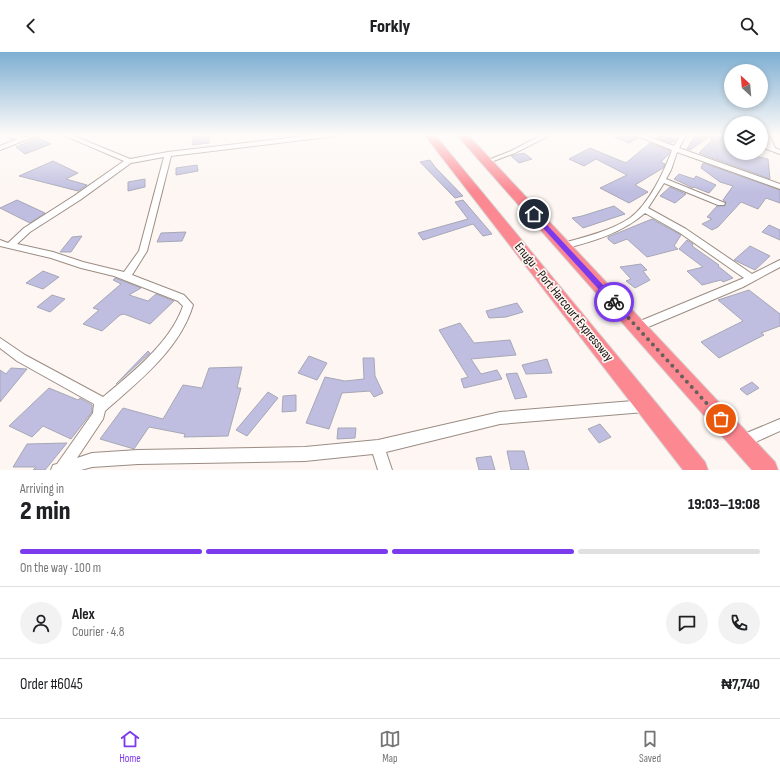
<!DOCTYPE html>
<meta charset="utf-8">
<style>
body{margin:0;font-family:"Sofia Sans Condensed",sans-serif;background:#f2f2f2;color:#202124;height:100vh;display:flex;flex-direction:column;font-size:15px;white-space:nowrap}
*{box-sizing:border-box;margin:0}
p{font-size:13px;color:#757577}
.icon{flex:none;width:22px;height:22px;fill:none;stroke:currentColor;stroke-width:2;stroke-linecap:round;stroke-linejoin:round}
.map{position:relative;height:418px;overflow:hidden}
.side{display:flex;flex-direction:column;background:#fff;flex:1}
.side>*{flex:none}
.needle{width:26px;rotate:334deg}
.fabs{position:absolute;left:724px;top:12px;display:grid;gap:8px}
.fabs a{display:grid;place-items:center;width:44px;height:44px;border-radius:50%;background:#fff;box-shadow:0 2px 6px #0003;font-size:20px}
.pin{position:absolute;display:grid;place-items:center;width:34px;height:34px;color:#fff;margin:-17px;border:2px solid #fff;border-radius:50%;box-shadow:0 1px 4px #0007}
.courier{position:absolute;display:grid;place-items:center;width:40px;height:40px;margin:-20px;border:3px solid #7c3aed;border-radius:50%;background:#fff;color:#222;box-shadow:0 1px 5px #0007}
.overview em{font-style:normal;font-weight:800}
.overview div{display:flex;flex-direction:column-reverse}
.overview{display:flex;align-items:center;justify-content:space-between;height:68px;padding:0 20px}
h1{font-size:26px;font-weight:800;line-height:30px}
.bar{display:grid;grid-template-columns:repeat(4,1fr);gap:6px 4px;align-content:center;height:48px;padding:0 20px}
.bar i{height:5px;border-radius:3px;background:#e0e0e0}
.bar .current{background:#7c3aed}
.bar p{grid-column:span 4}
.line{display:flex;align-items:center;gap:10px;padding:0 20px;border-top:1px solid #e0e0e0}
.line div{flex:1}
.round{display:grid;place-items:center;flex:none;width:42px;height:42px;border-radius:21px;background:#f2f2f2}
header{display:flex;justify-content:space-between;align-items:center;height:52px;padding:0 20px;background:#fff;font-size:18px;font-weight:800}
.dock{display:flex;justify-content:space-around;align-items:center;height:56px;border-top:1px solid #e0e0e0;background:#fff;font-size:11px;color:#757577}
.dock a{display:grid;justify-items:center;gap:2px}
.dock .current{color:#7c3aed}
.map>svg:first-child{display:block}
</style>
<header><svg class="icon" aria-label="back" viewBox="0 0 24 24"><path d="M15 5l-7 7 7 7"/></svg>Forkly<svg class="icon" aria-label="search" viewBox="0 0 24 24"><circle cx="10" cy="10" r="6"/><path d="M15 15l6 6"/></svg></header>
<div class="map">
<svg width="780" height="418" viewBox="0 0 780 418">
<rect width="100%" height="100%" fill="#fdf6f2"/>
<!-- building -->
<path fill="#bfbee0" stroke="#a7a7b6" d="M608,82H631L638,86L629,91Z
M662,82H676L670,86L676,88L671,91L657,86Z
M696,82L722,83L731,86V101H742L768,107L770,127L699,101L712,88L709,85L690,98L687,97Z
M209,83V91L192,93L193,85Z
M38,86L51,92L25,102L16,95Z
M650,91L670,99L668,103L661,110L665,112L663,116L635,133L648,140L629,151L600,136L627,123L596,107L584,114L569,107L590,96L626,111Z
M524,101L532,107L519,111L511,104Z
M430,108L435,115L463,144L455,146L420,110Z
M53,109L78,121L66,127L87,133L78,139L19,124Z
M703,111L780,138V151L766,146L758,157L741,150L718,175L712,178L702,172L712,167L707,165L717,154H725L726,150L723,148L733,134L720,130L701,116Z
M197,113L198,119L176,123V116Z
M679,122L694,127L696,124L716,133L709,141L694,135L693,136L674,127Z
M145,127V135L128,139V130Z
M670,135L686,142L675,151L660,144Z
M17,148L45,161L30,171L0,156Z
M463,148L492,182L483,184L473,172L423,188L418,181L468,167L455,150Z
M614,154L625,162L583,176L572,166L582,164Z
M652,167L681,183L674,194L678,197L647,205L627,187L614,192L608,187V185Z
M769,173L780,178V188L762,180Z
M186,180L182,189L157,190L161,181Z
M82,184L71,200H60L72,185Z
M687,188L693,192L692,194L719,213L718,214L733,226L723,230L721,228L702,233L687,219L703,215L679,197Z
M750,194L770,204L755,218L734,208Z
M641,212L647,218L643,219L650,228L635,236L626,229L631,227L620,215Z
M43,219L59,225L43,237L26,231Z
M115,226L141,236L129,243L148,249L156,242L174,249L150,272L124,262L120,263L102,279L83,272L99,258L93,256L121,232L113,228Z
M749,238L780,262V274L761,281L764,283L719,306L701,290L743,269L718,248Z
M52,243L65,247L50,260L37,255Z
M517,251L523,260L506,265L489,266L486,259Z
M460,271L474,291L510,288L516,303L471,307L481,322L497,318L502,327L464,336L461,327L468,325L439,278Z
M148,299L150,301L116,332Z
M309,304L327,311L317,328L298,321Z
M363,306H374L375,324L383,341L374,345L370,339L342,341L329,377L306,371L325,325L345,329L364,327Z
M547,307L552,321L526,322L522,313Z
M242,315L237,336H241L228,384L184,385L185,382L149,375L134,397L100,387L123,356L163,367L183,333L202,336L209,316Z
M11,316L27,317L0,350V318L6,322Z
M517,321L527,345L515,347L506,322Z
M752,330L759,336L747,343L740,337Z
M49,336L78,348L80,346L92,353V360L71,387L43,374L32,385L9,374Z
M268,340L278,346L247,384L236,378Z
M296,343V359L282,360L283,344Z
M600,372L611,385L599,391L588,377Z
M338,376H356L355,386L337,387Z
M67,391L45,418H33L36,415H13L27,392Z
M507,399H524L529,418H511Z
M491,404L495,418H479L476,406Z"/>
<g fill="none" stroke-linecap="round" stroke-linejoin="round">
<defs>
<path id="minor" d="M5,82L25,85L32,82H41L0,98V94L17,87L10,86Z
M61,82H69L130,107L168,100L321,82H339L336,84L171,104L147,199L132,223L184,243L193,253C180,297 139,329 105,359L103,367L77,406L92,401L138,398L305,395L378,388L500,360L645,348L649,350L651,354L649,358L645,360L500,372L386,400L392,418H378L373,402L305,409L138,412L92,415L81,418H51L53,413L57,412L93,361L94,352L17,309L0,296V286L25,303L103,345C132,321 171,290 183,254L178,249L114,224L81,216L51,206L0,194V188L8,191L24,176L74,144L124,109ZM164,105L139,199L124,220L83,210L53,200L17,192L30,180L80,148L131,111Z
M544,82H552L515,101L488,111L486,112L483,110L511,99Z
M632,82H641L674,94L681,82H687L679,96L780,132V137L677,100L671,118L666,127L725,151L724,153H718L664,131L648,156L686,177L752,222L780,208V215L743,235L641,278L637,279L633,278L632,275L633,272L744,226L680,181L645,161C622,181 592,190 563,197L560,196L559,194L560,192C583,185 609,180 630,166C649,152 664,120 672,98Z
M723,82H731V85L724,83Z
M763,82H769L775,96L780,98V102L761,95V91L767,93Z
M780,367V379L742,396L737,395L736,390L737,385Z"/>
<path id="trunk" d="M424,82H434L705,410L708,418H683Z
M456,82H467L775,410L778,418H752Z"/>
</defs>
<!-- minor casing -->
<use href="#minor" stroke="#9b8c83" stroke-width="2"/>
<!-- trunk casing -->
<use href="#trunk" stroke="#d5d4d3" stroke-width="2"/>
<!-- minor -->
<use href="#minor" fill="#fff" fill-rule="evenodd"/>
<!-- trunk -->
<use href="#trunk" fill="#fc8892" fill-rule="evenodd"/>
</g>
<!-- sky -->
<linearGradient id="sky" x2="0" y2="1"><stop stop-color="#7daed2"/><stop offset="0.59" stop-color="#fefbf9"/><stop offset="1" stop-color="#fefbf9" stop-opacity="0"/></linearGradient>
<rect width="780" height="140" fill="url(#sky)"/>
<!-- route -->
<path fill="#7c3aed" d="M532,161H536L617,248V252H612L532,164Z"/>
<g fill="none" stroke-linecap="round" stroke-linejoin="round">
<!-- done -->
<path stroke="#66605c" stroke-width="4" stroke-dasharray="0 7.2" d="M614,250L721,367"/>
</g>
<g text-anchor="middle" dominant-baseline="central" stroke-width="3.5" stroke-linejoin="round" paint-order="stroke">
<!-- street labels -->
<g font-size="13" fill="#140f0c" stroke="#fdf6f2">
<text transform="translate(564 250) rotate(51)">Enugu - Port Harcourt Expressway</text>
</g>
</g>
</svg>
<div class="fabs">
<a><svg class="needle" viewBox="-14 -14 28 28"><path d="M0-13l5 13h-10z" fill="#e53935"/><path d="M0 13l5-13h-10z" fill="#757577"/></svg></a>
<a><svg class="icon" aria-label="layers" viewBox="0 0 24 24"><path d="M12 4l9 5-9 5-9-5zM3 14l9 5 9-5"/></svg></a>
</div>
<div class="pin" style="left:721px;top:367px;background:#ea580c"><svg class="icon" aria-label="bag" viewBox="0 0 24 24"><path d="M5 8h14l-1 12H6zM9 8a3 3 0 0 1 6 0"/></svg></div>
<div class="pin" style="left:534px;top:162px;background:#1f2937"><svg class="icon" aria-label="home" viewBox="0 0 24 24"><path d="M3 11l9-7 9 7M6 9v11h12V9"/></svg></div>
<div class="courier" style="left:614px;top:250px"><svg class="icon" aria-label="bike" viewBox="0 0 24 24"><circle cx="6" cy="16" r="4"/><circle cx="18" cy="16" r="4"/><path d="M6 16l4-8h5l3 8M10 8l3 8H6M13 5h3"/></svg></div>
</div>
<section class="side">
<div class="overview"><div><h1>2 min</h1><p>Arriving in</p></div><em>19:03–19:08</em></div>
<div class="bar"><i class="current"></i><i class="current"></i><i class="current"></i><i></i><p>On the way · 100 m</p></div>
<div class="line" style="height:72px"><a class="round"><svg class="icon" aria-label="person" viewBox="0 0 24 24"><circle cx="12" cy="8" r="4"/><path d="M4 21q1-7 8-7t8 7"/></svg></a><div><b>Alex</b><p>Courier · 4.8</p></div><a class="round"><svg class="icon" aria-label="chat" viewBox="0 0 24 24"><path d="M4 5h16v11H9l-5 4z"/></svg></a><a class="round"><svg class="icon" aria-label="phone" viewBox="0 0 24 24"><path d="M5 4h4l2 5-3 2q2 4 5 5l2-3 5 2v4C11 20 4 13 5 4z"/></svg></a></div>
<div class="line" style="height:52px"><div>Order #6045</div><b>₦7,740</b></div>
</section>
<nav class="dock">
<a class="current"><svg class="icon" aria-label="home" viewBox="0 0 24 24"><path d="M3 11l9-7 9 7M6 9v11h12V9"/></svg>Home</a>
<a><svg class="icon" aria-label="map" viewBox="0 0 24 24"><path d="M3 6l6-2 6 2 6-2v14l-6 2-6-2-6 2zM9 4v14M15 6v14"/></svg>Map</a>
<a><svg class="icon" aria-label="saved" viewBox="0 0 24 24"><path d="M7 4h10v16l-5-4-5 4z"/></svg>Saved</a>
</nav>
